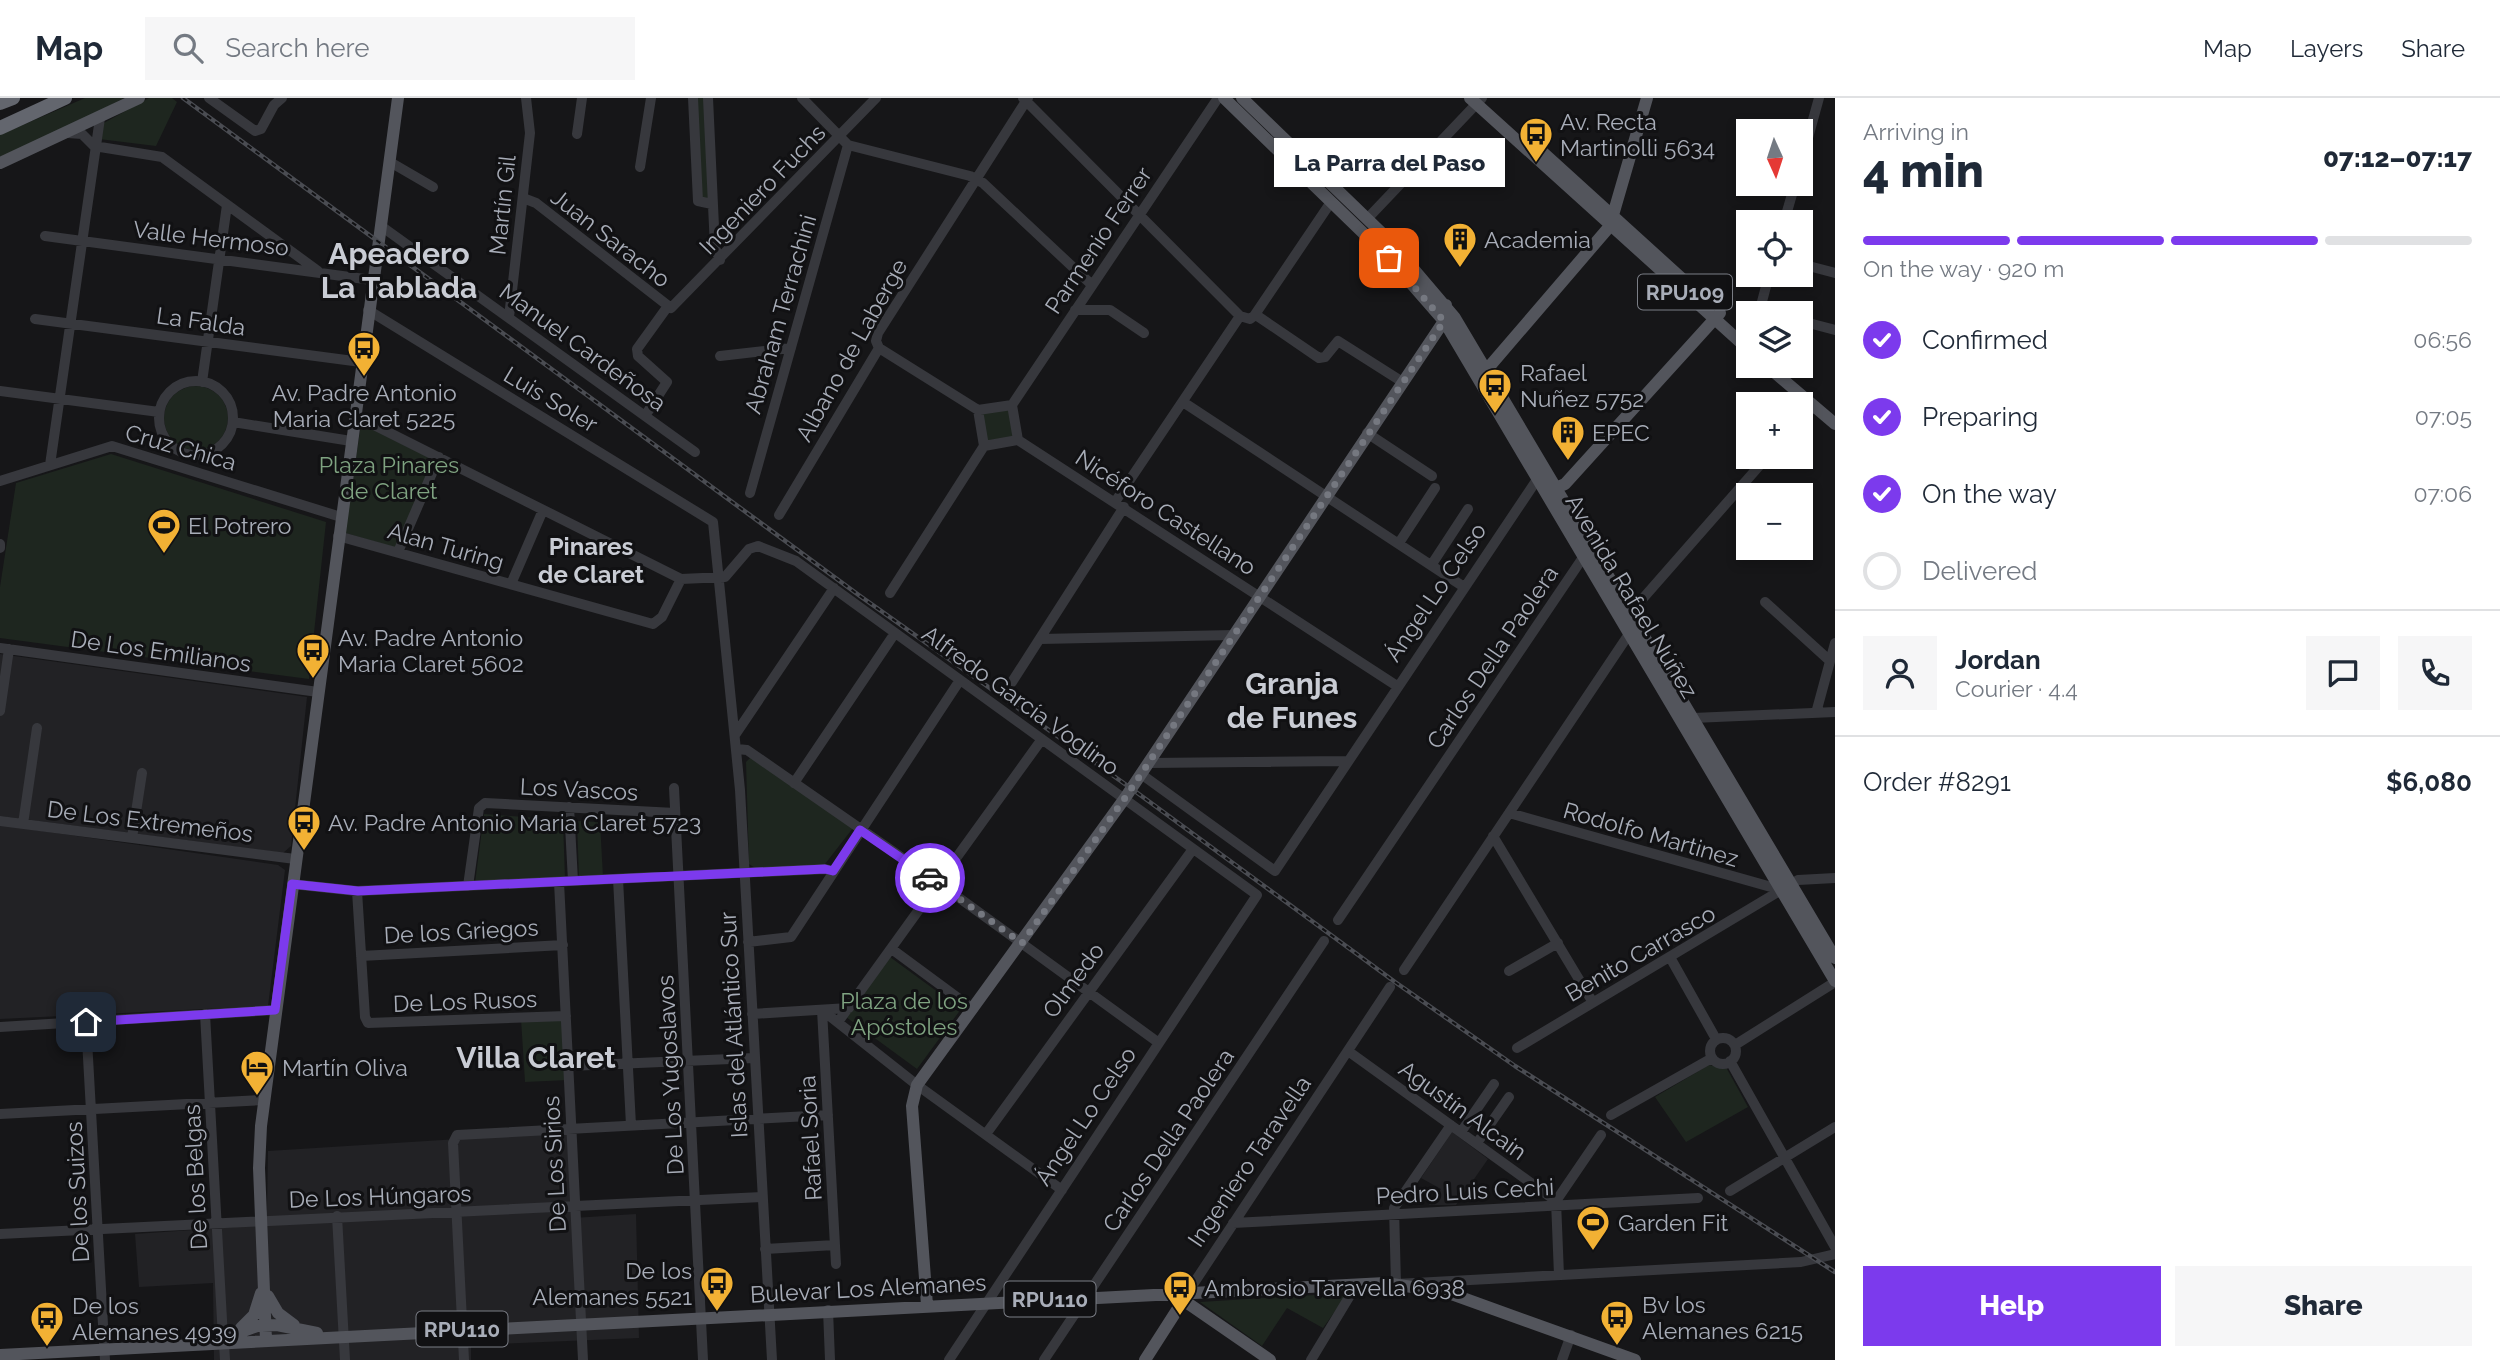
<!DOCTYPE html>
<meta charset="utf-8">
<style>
body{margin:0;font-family:Raleway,sans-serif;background:#f6f6f7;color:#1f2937;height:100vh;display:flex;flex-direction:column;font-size:26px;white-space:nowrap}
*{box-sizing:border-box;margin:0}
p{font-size:23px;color:#747a83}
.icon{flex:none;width:38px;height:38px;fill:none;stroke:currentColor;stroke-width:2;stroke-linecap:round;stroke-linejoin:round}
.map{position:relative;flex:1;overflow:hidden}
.side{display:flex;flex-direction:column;background:#fff;width:665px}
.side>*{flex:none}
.needle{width:46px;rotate:177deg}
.controls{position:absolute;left:1736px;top:21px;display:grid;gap:14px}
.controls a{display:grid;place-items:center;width:77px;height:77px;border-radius:0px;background:#fff;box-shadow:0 4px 10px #0003;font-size:35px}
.pin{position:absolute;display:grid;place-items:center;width:60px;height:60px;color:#fff;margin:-30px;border-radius:14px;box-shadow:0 4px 10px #0006}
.courier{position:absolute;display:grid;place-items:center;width:70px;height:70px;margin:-35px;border:5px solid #7c3aed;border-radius:50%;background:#fff;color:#222;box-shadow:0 2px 9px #0007}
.bubble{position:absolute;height:49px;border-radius:0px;background:#fff;box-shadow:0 4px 10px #0003;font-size:23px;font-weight:800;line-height:49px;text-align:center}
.overview em{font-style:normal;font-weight:800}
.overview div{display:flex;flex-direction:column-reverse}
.overview{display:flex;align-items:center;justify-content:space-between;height:119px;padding:0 28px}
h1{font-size:46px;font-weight:800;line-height:52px}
.bar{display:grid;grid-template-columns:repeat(4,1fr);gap:10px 7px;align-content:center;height:84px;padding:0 28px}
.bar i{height:9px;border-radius:5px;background:#e0e1e3}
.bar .active{background:#7c3aed}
.bar p{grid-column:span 4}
.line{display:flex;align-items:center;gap:18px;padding:0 28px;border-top:2px solid #e0e1e3}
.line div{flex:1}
.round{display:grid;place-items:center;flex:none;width:74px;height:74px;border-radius:0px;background:#f6f6f7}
ol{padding:0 28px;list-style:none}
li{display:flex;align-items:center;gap:21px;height:77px}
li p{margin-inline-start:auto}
li .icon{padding:7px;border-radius:50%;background:#7c3aed;color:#fff;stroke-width:4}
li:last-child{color:#747a83}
li i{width:38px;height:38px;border:4px solid #e0e1e3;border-radius:50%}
.button{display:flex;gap:14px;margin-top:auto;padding:14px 28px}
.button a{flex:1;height:80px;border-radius:0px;background:#7c3aed;color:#fff;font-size:28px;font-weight:800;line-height:80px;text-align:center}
.button a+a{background:#f6f6f7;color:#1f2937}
header{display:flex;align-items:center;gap:42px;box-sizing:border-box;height:98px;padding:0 35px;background:#fff;border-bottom:2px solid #e0e1e3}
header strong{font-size:33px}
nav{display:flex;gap:38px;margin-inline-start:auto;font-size:24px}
.search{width:490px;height:63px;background:#f6f6f7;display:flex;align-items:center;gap:18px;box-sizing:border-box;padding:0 24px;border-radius:0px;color:#747a83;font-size:26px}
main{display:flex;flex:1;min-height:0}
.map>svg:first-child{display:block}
</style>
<header>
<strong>Map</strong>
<div class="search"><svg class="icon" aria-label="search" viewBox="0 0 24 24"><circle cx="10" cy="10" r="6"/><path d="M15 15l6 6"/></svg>Search here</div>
<nav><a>Map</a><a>Layers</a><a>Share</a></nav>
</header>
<main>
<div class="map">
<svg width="1835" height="1262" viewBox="0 0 1835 1262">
<rect width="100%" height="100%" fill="#161618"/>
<!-- built -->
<path fill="#222225" d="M0,556L307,599L291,748L283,755L0,718Z
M0,727L278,767L285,772L268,908L0,921Z
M568,1034L573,1120L636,1116L639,1240L471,1247V1262H214L213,1185L139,1189L135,1136L250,1128L267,1112L268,1053Z
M1452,1034L1488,1061L1456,1107H1429L1441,1091L1421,1080Z"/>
<!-- green -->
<path fill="#1e261f" d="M85,0H124L74,27L0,59V37Z
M149,0H172L177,4L156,48L99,41L102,26Z
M696,0H706L710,104H700Z
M164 320a32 32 0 1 1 64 0a32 32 0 1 1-64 0Z
M1010,309L1016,340L985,346L980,314Z
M361,326L434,362L397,450L345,435Z
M111,356L326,424L309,581L0,540V489L16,385Z
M751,659L853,730L825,766L755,770L749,766L746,664Z
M484,716L563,722L565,781L475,785Z
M577,723L600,724L603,779L579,780Z
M890,859L961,911L917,971L846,919Z
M564,919L568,982L525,984L521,921Z
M1709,967L1727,971L1748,1009L1686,1044L1655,999Z
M1348,1195L1323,1230L1287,1210L1262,1248L1200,1204Z"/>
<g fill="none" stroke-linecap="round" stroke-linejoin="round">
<!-- minor -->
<path stroke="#37383d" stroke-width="10" d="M209,0L255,33L261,31L274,7L282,0
M693,0L698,103L712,106
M708,0L715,150L720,162
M802,0L848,47L970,78L983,85L1092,187
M1023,0L1240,218
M68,35L82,36L94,48L162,59L318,173
M577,36L582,0
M390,64L433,89
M1801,65L1819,0
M640,69L651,0
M523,100L536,105L671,210L876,0
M1367,121L1482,0
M1784,124L1795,86
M381,128L695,354
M45,138L372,182
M1801,166L1835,175
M368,212L713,424L740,692L772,1262
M1075,212H1110L1144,235
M1760,212L1774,215
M1759,215L1769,177
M1256,217L1319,260L1325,259L1338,243L1401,283
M509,219L530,35L526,0
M35,221L361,264
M1801,223L1835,232
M879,250L978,312
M720,258L791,250
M159 320a37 37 0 1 1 74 0a37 37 0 1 1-74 0Z
M202,284L227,107
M0,293L159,314
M1183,304L1464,489
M1012,307L1218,0
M1012,307L1018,342L984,348L978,312Z
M354,317L681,481L725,479L749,451L758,448L796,463L1257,797L949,1262
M645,318L667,284L638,258L637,251L668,208
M1801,322L1813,309
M233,324L351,343
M1367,335L1432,378
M1018,342L1397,588
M50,367L100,20
M0,383L112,348L341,419
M750,395L848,47
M1115,404L1240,218L1250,221L1254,218L1331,104
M779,417L879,250L876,243L878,235L1028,0
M338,438L653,526L662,519L681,481
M1399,445L1435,390
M0,446V450
M398,454L439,359
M1432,466L1468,411
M511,486L543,412
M890,495L984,348
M1765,504L1830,563
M1631,514L1767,359
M1040,541L1234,537
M0,550L318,594
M1012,584L1124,409
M0,613L9,551
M1816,615L1835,545
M1693,620L1835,614
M735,637L834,490
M737,651L747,652L940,786L1159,945
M1149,665L1346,663
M1141,676L1275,773L1538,380
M794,685L895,535
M674,690L703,1262
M569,709L573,783
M1509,715L1782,792
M0,723L295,761
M23,726L37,630
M1493,738L1592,903
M132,740L142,675
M618,781L631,1027
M559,784L583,1262
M292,786L357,793L825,771L833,773
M468,788L479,710L485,705L675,715
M357,793L365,919L368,925L566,918
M1338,822L1584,458
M748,844L791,839L960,582
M893,852L973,911
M361,858L563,847
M1671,861L1716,941
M1404,872L1629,536
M1509,873L1558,845
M822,912L917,987L1062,1092
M822,912L836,1166
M205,916L223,1240
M752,916L849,910
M86,924L105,1262
M838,924L1042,641
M0,929L275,912
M1710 953a13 13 0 1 1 26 0a13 13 0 1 1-26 0Z
M1735,947L1835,884
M1517,950L1798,782L1835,780
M1348,953L1556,1103
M1730,963L1835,1149
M569,968L754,960
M0,1016L263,1002
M1611,1017L1712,960
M1451,1027L1394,1110L1396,1186L1801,1164L1835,1156
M1461,1034L1494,986
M986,1036L1193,751
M1477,1045L1509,999
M1730,1093L1835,1029
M337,1118L345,1262
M1233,1125L1698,1100
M0,1136L762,1099
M765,1151L835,1147
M1559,1177L1556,1103L1601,1037
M1188,1194L1390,889
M828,1212L830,1262
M224,1246L225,1262
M464,1262L453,1045L457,1037L828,1017
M1044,1262L1324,843
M1311,1262L1357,1186
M1562,1262L1571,1237"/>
<!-- major -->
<path stroke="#53555c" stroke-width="12" d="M1224,0L1389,160L1444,223L1835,883
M1242,0L1388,141L1455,220L1835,860
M1470,0L1748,251
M1528,41L1701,198
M0,65L139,0
M1613,117L1647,0
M1767,268L1835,326
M1483,276L1610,128
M1556,390L1565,386L1720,215
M1173,1195L1270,1262
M268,1198L278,1215L294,1227
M927,1207L912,1008L917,987L1125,700L1444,223L1446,207
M241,1230L254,1217L261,1195
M219,1242L257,1228L277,1227L317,1235
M266,1242L259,1070L261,1028L398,0
M0,1257L1385,1185L1446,1194L1635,1262
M1145,1262L1186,1198"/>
<!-- highway -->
<path stroke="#63666e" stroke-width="14" d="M0,5L13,0
M0,30L65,0"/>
<defs>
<path id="rail" d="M183,0L860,498L1132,691L1395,884L1515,968L1835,1174"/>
</defs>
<!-- rail casing -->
<use href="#rail" stroke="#4a4c52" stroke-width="4.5"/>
<!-- rail -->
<use href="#rail" stroke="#111113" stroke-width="2" stroke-dasharray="5" stroke-linecap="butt"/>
</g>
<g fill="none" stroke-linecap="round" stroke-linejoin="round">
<!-- done -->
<path stroke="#757880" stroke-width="7" stroke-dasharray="0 12.6" d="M930,780L1022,845L1125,700L1444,223L1389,160"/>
<!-- route -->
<path stroke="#7c3aed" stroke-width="9" d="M86,924L275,912L292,786L358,793L825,771L833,773L860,732L930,780"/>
</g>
<!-- icons -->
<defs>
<symbol id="bus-pin" viewBox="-11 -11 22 30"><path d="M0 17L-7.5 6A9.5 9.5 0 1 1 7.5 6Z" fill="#f2b134" stroke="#111113"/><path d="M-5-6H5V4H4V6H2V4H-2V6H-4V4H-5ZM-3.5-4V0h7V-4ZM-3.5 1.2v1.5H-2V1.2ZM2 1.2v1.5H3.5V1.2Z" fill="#111"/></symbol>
<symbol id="building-pin" viewBox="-11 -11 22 30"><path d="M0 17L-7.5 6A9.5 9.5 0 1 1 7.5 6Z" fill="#f2b134" stroke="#111113"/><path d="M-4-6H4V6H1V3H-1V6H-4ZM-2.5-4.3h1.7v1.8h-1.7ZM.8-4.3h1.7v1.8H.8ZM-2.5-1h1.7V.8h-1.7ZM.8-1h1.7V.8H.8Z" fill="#111"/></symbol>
<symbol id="stadium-pin" viewBox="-11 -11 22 30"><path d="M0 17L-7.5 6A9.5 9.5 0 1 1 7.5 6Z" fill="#f2b134" stroke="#111113"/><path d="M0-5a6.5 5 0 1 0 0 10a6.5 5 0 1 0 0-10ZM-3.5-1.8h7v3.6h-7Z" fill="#111"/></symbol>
<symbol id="hotel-pin" viewBox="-11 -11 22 30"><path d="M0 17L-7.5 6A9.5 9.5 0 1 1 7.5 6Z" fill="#f2b134" stroke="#111113"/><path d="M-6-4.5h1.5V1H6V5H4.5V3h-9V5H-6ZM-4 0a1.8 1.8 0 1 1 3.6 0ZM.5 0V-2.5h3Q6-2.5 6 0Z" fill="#111"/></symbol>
</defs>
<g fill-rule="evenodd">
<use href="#bus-pin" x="1517" y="17" width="38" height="52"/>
<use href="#building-pin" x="1441" y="122" width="38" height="52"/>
<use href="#bus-pin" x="345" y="231" width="38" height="52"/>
<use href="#bus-pin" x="1476" y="268" width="38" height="52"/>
<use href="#building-pin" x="1549" y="315" width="38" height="52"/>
<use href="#stadium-pin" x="145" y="408" width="38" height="52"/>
<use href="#bus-pin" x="294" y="533" width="38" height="52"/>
<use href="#bus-pin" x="285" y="705" width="38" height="52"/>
<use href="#hotel-pin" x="238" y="950" width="38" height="52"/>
<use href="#stadium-pin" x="1574" y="1105" width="38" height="52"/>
<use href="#bus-pin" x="698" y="1166" width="38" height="52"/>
<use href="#bus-pin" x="1161" y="1170" width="38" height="52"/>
<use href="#bus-pin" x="1598" y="1200" width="38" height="52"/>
<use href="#bus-pin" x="28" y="1201" width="38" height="52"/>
</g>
<g text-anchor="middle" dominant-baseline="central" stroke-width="6" stroke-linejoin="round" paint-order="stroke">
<!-- shield labels -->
<g fill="#111113" stroke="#7b7e86" stroke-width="2">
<rect x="1638" y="176.5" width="94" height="35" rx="5"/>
<rect x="1004.5" y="1183.5" width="91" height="35" rx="5"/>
<rect x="416.5" y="1213.5" width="91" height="35" rx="5"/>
</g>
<g font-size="21" font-weight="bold" fill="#a8adb8">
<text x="1685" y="194">RPU109</text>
<text x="1050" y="1201">RPU110</text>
<text x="462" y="1231">RPU110</text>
</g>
<!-- poi labels -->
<g font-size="23" fill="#a8adb8" stroke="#111113" text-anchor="start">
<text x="1560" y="23">Av. Recta<tspan x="1560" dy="26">Martinolli 5634</tspan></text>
<text x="1484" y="141">Academia</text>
<text x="1520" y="274">Rafael<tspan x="1520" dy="26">Nuñez 5752</tspan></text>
<text x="364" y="294" text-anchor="middle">Av. Padre Antonio<tspan x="364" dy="26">Maria Claret 5225</tspan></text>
<text x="1592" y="334">EPEC</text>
<text x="188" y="427">El Potrero</text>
<text x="338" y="539">Av. Padre Antonio<tspan x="338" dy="26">Maria Claret 5602</tspan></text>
<text x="328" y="724">Av. Padre Antonio Maria Claret 5723</text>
<text x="282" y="969">Martín Oliva</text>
<text x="1618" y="1124">Garden Fit</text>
<text x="692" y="1172" text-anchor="end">De los<tspan x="692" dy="26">Alemanes 5521</tspan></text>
<text x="1204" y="1189">Ambrosio Taravella 6938</text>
<text x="1642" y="1206">Bv los<tspan x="1642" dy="26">Alemanes 6215</tspan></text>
<text x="72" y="1207">De los<tspan x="72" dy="26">Alemanes 4939</tspan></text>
</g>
<!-- street labels -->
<g font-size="23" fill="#a8adb8" stroke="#111113">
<text transform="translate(762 91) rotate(-46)">Ingeniero Fuchs</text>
<text transform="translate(502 107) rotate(-84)">Martín Gil</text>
<text transform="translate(211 140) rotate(7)">Valle Hermoso</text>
<text transform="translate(611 140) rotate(38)">Juan Saracho</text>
<text transform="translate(1098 142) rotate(-56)">Parmenio Ferrer</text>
<text transform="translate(780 216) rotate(-74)">Abraham Terrachini</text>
<text transform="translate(201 223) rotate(8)">La Falda</text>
<text transform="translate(583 249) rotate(36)">Manuel Cardeñosa</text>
<text transform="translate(851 252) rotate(-61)">Albano de Laberge</text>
<text transform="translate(551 301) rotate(31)">Luis Soler</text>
<text transform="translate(181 349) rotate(16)">Cruz Chica</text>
<text transform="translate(1166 414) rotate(33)">Nicéforo Castellano</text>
<text transform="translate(446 448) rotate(16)">Alan Turing</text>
<text transform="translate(1435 494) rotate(-56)">Ángel Lo Celso</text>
<text transform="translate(1632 498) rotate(59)">Avenida Rafael Núñez</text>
<text transform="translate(161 553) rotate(8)">De Los Emilianos</text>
<text transform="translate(1492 559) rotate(-56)">Carlos Della Paolera</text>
<text transform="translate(1021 602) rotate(36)">Alfredo García Voglino</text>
<text transform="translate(579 691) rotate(3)">Los Vascos</text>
<text transform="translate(150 723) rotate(7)">De Los Extremeños</text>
<text transform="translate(1651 736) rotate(16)">Rodolfo Martinez</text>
<text transform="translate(461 833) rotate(-3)">De los Griegos</text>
<text transform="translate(1640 855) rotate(-30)">Benito Carrasco</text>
<text transform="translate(1073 882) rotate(-54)">Olmedo</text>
<text transform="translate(465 903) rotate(-2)">De Los Rusos</text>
<text transform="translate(733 927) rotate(-93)">Islas del Atlántico Sur</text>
<text transform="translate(670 977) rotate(-93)">De Los Yugoslavos</text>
<text transform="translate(1463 1012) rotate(36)">Agustín Alcain</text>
<text transform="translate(1085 1018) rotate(-56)">Ángel Lo Celso</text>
<text transform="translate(810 1040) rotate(-93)">Rafael Soria</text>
<text transform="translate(1168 1042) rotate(-56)">Carlos Della Paolera</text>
<text transform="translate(1249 1063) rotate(-56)">Ingeniero Taravella</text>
<text transform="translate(554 1066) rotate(-93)">De Los Sirios</text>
<text transform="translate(195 1079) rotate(-93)">De los Belgas</text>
<text transform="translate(1465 1093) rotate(-3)">Pedro Luis Cechi</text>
<text transform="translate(77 1094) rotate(-93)">De los Suizos</text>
<text transform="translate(380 1098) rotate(-2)">De Los Húngaros</text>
<text transform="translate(868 1190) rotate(-3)">Bulevar Los Alemanes</text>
</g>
<!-- park labels -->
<g font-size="23" fill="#7fa381" stroke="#111113">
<text x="389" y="366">Plaza Pinares<tspan x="389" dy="26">de Claret</tspan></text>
<text x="904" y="902">Plaza de los<tspan x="904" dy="26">Apóstoles</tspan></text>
</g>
<!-- neighbourhood labels -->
<g font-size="24" font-weight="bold" fill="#c9ccd4" stroke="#111113">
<text x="591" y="448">Pinares<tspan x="591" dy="28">de Claret</tspan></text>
</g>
<!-- district labels -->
<g font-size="30" font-weight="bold" fill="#c9ccd4" stroke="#111113">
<text x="399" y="155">Apeadero<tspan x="399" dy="34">La Tablada</tspan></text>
<text x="1292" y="585">Granja<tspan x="1292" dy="34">de Funes</tspan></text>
<text x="536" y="959">Villa Claret</text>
</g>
</g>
</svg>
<div class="controls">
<a><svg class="needle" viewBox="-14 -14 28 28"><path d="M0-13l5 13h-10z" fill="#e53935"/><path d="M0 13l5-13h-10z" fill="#747a83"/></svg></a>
<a><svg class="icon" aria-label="locate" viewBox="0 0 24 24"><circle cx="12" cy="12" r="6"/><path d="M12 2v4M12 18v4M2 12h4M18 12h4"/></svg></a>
<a><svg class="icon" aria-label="layers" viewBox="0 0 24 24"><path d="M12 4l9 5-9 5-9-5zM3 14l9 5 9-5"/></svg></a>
<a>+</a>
<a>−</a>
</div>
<div class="pin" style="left:1389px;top:160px;background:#ea580c"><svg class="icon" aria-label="bag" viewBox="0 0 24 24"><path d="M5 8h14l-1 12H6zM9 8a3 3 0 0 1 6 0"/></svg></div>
<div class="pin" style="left:86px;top:924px;background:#1f2937"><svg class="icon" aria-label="home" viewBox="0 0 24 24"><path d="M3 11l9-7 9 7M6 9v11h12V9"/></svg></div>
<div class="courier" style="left:930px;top:780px"><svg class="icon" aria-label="car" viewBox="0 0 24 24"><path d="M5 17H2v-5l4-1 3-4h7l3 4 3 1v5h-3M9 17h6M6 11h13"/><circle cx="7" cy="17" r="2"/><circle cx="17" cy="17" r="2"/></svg></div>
<div class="bubble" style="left:1274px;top:40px;width:231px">La Parra del Paso</div>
</div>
<section class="side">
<div class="overview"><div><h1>4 min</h1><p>Arriving in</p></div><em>07:12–07:17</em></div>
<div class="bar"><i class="active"></i><i class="active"></i><i class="active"></i><i></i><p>On the way · 920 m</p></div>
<ol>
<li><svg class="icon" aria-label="check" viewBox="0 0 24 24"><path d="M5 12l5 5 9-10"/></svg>Confirmed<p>06:56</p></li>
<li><svg class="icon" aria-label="check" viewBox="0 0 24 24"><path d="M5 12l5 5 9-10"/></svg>Preparing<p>07:05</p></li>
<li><svg class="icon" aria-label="check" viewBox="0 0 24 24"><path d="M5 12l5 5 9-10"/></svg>On the way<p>07:06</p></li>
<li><i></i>Delivered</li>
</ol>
<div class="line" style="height:126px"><a class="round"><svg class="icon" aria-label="person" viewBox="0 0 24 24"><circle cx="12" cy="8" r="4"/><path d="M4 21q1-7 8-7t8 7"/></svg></a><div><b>Jordan</b><p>Courier · 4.4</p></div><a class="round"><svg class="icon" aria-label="chat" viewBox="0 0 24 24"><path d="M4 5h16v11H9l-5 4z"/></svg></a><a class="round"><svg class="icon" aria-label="phone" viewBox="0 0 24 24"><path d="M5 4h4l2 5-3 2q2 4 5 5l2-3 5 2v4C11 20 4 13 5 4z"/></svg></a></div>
<div class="line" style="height:91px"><div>Order #8291</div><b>$6,080</b></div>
<div class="button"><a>Help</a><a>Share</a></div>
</section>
</main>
